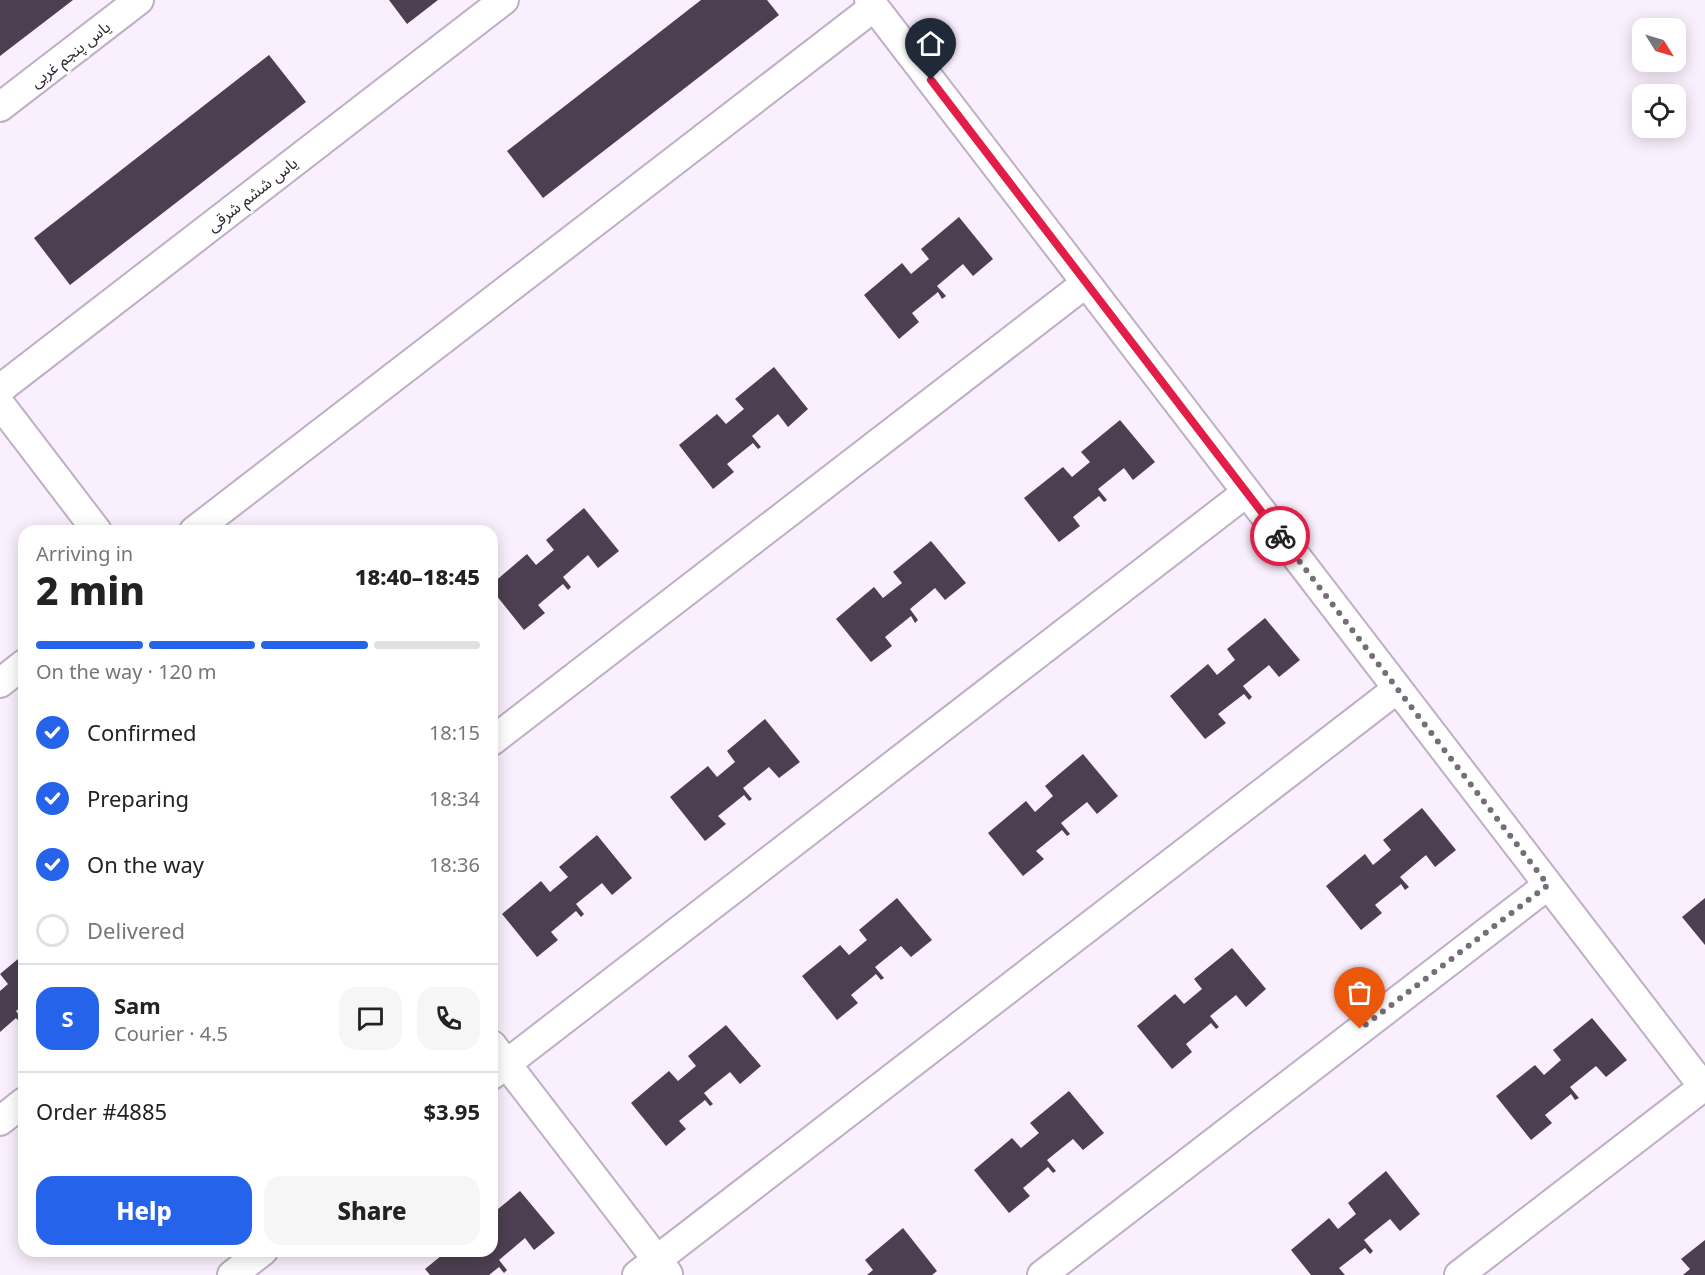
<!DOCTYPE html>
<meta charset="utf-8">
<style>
body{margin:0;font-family:"Noto Sans","Noto Sans Arabic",sans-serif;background:#f6f6f6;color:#222;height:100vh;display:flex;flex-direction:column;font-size:22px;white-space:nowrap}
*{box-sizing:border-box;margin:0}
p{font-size:20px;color:#767676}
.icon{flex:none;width:33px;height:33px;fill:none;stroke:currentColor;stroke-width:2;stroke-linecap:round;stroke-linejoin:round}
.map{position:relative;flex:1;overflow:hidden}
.details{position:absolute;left:18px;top:525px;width:480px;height:732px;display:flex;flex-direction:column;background:#fff;border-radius:18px;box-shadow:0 3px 15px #0003}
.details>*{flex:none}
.needle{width:39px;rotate:127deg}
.fabs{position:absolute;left:1632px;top:18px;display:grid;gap:12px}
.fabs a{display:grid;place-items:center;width:54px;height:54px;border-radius:12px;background:#fff;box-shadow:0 3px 15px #0003;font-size:30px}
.pin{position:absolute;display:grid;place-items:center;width:51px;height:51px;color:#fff;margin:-62px -26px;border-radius:50% 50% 50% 0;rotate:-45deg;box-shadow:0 0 6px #0007}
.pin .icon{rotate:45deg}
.courier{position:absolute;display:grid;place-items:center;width:60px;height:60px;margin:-30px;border:4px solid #e11d48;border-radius:50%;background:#fff;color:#222;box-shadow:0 2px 8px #0007}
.summary em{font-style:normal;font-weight:800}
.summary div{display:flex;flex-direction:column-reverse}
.summary{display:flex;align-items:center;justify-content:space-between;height:102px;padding:0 18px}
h1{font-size:39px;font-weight:800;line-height:45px}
.bar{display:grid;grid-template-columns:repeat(4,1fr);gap:9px 6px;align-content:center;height:72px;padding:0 18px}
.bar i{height:8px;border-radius:4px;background:#e0e0e0}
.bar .on{background:#2563eb}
.bar p{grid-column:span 4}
.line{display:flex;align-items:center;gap:15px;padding:0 18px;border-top:2px solid #e0e0e0}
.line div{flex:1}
.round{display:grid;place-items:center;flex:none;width:63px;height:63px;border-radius:18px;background:#f6f6f6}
ol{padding:0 18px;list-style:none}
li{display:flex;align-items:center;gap:18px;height:66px}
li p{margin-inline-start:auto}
li .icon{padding:6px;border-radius:50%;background:#2563eb;color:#fff;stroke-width:4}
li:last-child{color:#767676}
li i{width:33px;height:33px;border:3px solid #e0e0e0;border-radius:50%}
.primary-button{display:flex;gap:12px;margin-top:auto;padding:12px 18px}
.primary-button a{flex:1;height:69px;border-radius:18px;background:#2563eb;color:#fff;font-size:24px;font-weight:800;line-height:69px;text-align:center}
.primary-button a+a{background:#f6f6f6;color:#222}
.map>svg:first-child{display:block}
</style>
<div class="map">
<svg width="1705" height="1275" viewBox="0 0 1705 1275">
<rect width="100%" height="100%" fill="#faeffd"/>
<!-- building -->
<path fill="#4d3f52" d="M0,0H73L0,56Z
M389,0H438L407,24Z
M701,0H767L779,15L543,198L507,151Z
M269,55L306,102L70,285L34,238Z
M959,217L993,259L973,276L963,264L937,286L946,296L942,299L938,292L912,313L919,322L899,339L864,295L902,263L911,274L929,259L921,249Z
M774,367L808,409L788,427L778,414L752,436L761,447L758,449L753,443L727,464L734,472L713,489L679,445L717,414L726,424L744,409L735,399Z
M1120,420L1155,462L1133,480L1124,468L1098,489L1107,500L1104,502L1099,496L1073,517L1080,526L1059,542L1024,498L1063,467L1072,477L1090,462L1081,452Z
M584,508L619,551L598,568L588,555L563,577L571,587L568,590L563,584L538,605L545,613L524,630L492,590V584L527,554L536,565L554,550L546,540Z
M931,541L966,583L945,600L935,588L910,609L918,620L915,623L911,616L885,637L892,646L871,662L836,619L874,587L883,598L902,583L893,572Z
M1265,618L1300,660L1279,677L1269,665L1243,686L1252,697L1249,700L1244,694L1218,714L1226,723L1205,739L1170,696L1208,664L1217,675L1235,660L1227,649Z
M765,719L800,762L779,778L769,767L743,788L752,799L749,801L744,795L718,816L726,824L705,841L670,797L708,766L717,777L735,762L727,751Z
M1083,754L1118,796L1097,814L1087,802L1061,823L1070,834L1067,836L1062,830L1036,851L1044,859L1023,876L988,833L1026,801L1035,812L1053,796L1045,786Z
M1422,808L1456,850L1435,867L1426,855L1400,877L1409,887L1405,890L1401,884L1375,905L1382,913L1361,930L1326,886L1365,854L1373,865L1391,850L1383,840Z
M597,835L632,878L612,895L602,883L576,904L584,914L581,917L576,911L551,932L558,940L537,957L502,914L541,881L550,892L568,877L559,867Z
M897,898L932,940L911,957L901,946L875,967L884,978L881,980L876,974L851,995L858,1003L837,1020L802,976L840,945L849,955L867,940L859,930Z
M1705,898V945L1682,917Z
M1232,948L1266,989L1246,1007L1236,995L1210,1016L1219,1027L1216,1029L1211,1023L1186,1044L1192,1052L1172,1069L1137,1026L1175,994L1184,1004L1202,989L1194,979Z
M24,954V1004L16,1011L24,1022L21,1024L16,1018L0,1032V991L8,984L0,974Z
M1592,1018L1627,1060L1606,1077L1596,1066L1570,1087L1579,1098L1575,1100L1571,1094L1545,1115L1552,1123L1531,1140L1496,1096L1535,1065L1544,1075L1561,1060L1553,1050Z
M726,1025L761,1066L740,1084L730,1072L704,1093L713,1104L710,1106L705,1100L679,1121L686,1129L666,1146L631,1103L669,1071L678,1081L696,1066L688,1056Z
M1069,1091L1104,1133L1083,1150L1073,1139L1047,1160L1056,1171L1053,1173L1048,1167L1023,1188L1030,1196L1009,1213L974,1170L1012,1138L1021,1148L1039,1133L1030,1123Z
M1386,1171L1420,1214L1400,1231L1390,1219L1364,1240L1373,1251L1370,1254L1365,1248L1339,1268L1345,1275H1311L1291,1250L1329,1218L1338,1229L1356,1214L1348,1203Z
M520,1191L555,1233L534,1250L525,1238L499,1260L507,1270L504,1273L499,1267L489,1275H430L425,1269L447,1251H492V1214Z
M903,1228L937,1271L932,1275H867L873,1270L865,1260Z
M1705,1240V1275H1683L1690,1269L1681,1259Z"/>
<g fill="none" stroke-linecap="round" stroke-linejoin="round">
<defs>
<path id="street" d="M869,0L1705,1089
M0,107L139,0
M0,389L504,0
M0,404L97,531
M194,531L874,7
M0,683L24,664
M492,741L1086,283
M492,1045L668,1274
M492,1075L1247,492
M0,1121L24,1102
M232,1275L263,1251
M637,1275L1397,689
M1042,1275L1548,885
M1459,1275L1703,1087"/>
</defs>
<!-- street casing -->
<use href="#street" stroke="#bfaec5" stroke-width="32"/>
<!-- street -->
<use href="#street" stroke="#fff" stroke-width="28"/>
</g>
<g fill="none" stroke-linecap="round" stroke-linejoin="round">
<!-- done -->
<path stroke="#756e78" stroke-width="6" stroke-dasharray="0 10.8" d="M1280,536L1548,885L1360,1029"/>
<!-- route -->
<path stroke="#e11d48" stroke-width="8" d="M931,80L1280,536"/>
</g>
<g text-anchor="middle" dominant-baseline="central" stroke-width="6" stroke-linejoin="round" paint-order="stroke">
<!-- street labels -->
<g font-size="16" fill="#2e2831" stroke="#fff">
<text transform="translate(70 54) rotate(-38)">یاس پنجم غربی</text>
<text transform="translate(252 194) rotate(-38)">یاس ششم شرقی</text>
</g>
</g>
</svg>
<div class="fabs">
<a><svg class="needle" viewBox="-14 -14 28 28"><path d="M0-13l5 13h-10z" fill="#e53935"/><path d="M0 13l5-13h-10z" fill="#767676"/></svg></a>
<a><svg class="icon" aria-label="locate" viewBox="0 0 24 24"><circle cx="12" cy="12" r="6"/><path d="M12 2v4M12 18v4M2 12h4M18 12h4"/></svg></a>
</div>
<div class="pin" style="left:1360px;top:1029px;background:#ea580c"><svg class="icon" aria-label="bag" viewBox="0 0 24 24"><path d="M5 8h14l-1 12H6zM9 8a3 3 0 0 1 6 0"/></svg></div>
<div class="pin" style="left:931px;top:80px;background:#1f2937"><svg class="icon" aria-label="home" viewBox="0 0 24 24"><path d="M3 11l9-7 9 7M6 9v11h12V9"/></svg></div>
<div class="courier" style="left:1280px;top:536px"><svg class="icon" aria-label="bike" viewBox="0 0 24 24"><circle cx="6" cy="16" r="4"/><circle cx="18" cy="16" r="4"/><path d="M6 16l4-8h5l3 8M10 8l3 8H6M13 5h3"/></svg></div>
<section class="details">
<div class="summary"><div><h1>2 min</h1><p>Arriving in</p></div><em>18:40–18:45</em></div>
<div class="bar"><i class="on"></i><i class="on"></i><i class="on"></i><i></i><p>On the way · 120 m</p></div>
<ol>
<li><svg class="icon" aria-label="check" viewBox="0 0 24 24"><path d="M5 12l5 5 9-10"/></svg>Confirmed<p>18:15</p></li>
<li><svg class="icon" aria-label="check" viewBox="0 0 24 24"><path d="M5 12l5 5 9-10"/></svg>Preparing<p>18:34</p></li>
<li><svg class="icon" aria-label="check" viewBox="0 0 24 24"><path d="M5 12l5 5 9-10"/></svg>On the way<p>18:36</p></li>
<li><i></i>Delivered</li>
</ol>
<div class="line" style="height:108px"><b class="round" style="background:#2563eb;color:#fff">S</b><div><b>Sam</b><p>Courier · 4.5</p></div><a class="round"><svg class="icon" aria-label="chat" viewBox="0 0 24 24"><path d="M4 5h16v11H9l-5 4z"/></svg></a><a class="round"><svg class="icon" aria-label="phone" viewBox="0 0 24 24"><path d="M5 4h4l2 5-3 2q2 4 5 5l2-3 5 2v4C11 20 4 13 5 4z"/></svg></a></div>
<div class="line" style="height:78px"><div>Order #4885</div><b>$3.95</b></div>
<div class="primary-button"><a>Help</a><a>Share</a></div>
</section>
</div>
